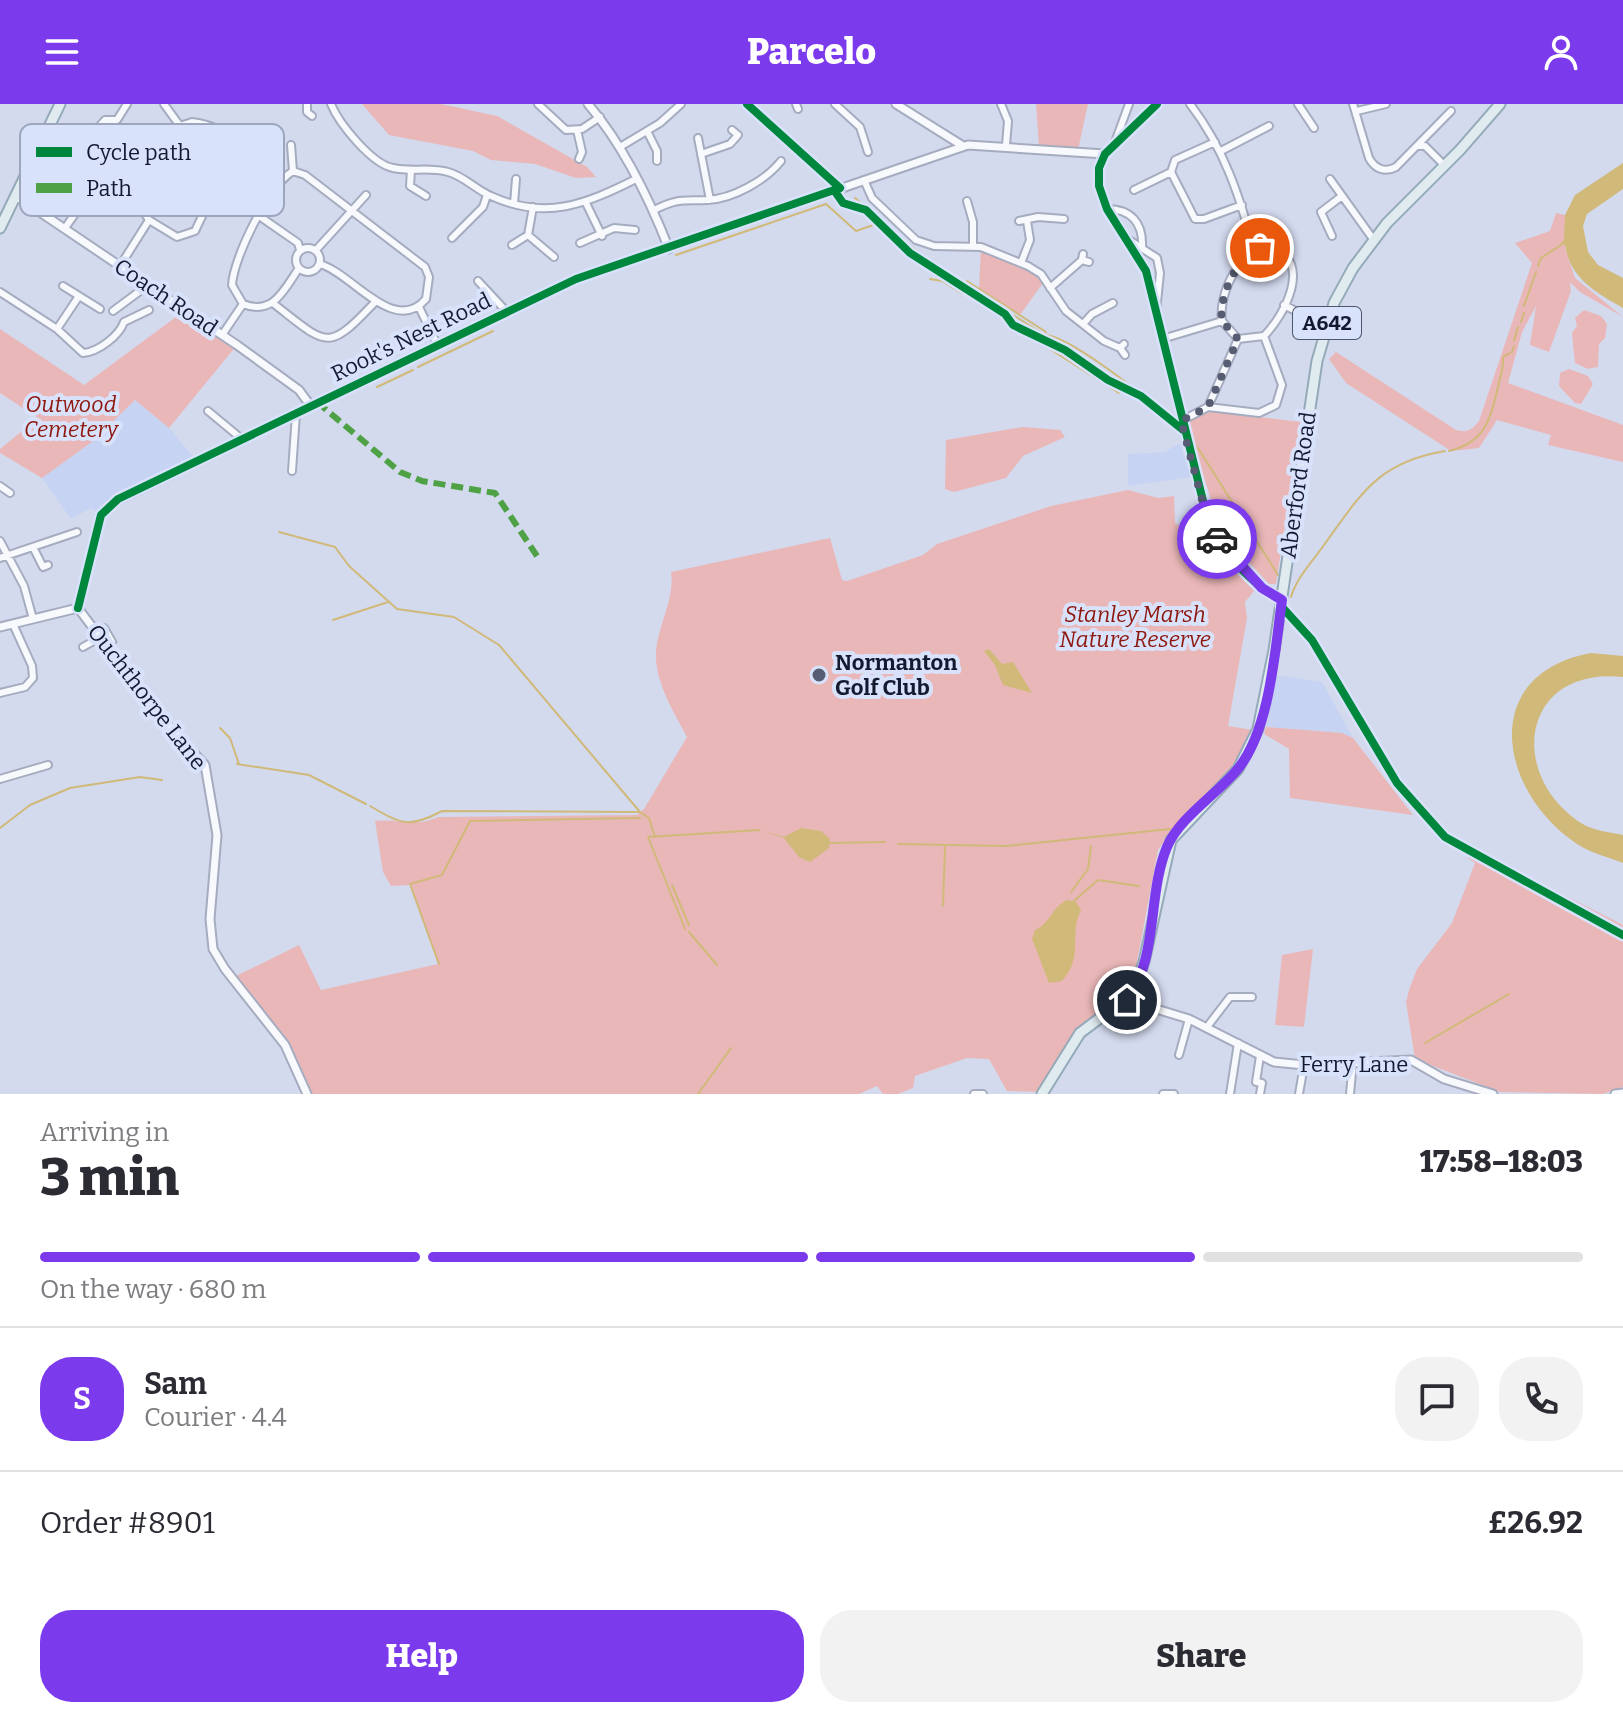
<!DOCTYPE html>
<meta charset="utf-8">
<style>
body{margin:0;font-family:Bitter,serif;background:#f2f2f3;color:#2b2b33;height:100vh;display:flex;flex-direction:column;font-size:30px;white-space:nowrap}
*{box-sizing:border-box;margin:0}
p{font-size:26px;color:#7c7c81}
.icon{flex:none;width:44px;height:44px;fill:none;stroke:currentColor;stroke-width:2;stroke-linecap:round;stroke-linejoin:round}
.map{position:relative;height:990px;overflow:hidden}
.details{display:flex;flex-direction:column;background:#fff;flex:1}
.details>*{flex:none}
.pin{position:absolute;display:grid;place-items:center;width:68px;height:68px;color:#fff;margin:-34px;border:4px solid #fff;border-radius:50%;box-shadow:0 2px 8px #0007}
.courier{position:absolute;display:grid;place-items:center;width:80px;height:80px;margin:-40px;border:6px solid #7c3aed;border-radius:50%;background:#fff;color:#222;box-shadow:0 2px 10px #0007}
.summary em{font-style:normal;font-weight:800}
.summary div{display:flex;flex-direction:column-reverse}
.summary{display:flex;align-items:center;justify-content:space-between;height:136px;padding:0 40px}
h1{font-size:52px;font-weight:800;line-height:60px}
.bar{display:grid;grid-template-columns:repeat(4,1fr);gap:12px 8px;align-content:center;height:96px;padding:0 40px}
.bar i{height:10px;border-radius:6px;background:#e1e1e2}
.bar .current{background:#7c3aed}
.bar p{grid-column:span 4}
.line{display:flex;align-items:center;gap:20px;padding:0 40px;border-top:2px solid #e1e1e2}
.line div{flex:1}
.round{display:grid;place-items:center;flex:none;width:84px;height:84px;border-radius:32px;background:#f2f2f3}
.action{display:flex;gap:16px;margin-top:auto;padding:16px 40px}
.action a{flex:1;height:92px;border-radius:32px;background:#7c3aed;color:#fff;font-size:32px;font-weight:800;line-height:92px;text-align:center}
.action a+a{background:#f2f2f3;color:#2b2b33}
header{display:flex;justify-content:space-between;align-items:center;height:104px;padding:0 40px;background:#7c3aed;color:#fff;font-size:36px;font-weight:800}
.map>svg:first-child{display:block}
</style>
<header><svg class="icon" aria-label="menu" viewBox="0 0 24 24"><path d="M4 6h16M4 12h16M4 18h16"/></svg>Parcelo<svg class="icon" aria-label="person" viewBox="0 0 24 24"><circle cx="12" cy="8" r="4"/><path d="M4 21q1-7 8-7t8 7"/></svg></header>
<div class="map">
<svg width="1623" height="990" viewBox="0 0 1623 990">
<rect width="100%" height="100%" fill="#d3daee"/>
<!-- built -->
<path fill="#c7d3f3" d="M135,296L169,324L197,357L118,395L101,411L91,404L71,415L42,374L93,337Z
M1180,339L1191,373L1128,382V350L1165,348Z
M1275,571L1322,578L1353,634L1342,629L1266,623Z"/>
<!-- green -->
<path fill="#eab7b8" d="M362,0H441L497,12L587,63L596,73L576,74L535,60L491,56L473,47L389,31Z
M1036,0H1088L1078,46L1039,43Z
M1556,109L1565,111V144L1575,174L1623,213L1580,188L1570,178L1571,187L1549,248L1530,241L1536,202L1522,228L1508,279L1623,321V358L1548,341L1551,331L1497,316L1479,344L1451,347L1346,279L1329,255L1336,248L1456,326C1467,329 1472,326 1479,317L1532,159L1515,139L1550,127Z
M981,143L1028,162L1045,176L1020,211L979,185Z
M1584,206L1601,212L1607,220L1605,234L1599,240L1598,263L1588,265L1575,259L1572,229L1577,222L1575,214Z
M184,207L237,241L169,324L135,296L93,337L42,374L0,349V345L38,314L0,289V225L84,281Z
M1569,265L1588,272L1593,280L1581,300L1575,299L1559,282L1560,269Z
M1213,307L1301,318L1276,480H1269L1223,430L1185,318Z
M1023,323L1060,326L1065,333L1023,352L1006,374L954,388L945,385L946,336Z
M1128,386L1158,394L1174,392L1175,419L1211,440L1254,487L1245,498L1247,514L1228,622L1253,626L1235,661L1174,723L1158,746L1136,863L1123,896L1072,931L1039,988L1007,987L989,955L967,954L915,972L913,984L898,990H883L877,982L859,990H307L285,941L232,874L299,841L321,886L438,860L410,781L391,782L383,768L375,717C398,714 415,724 438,713L637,711L644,705L687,633C674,608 654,577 656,547C658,520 675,495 671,468L830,434L842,476L847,477L923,451L937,440L1051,402Z
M1266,623L1342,629L1353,634L1413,711L1290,694L1289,645L1264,630Z
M1472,744L1623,821V983L1603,990L1500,988L1415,955L1406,898L1409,886L1417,865L1452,819L1475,759L1468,754Z
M1313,845L1304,923L1275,921L1282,851Z"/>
<!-- water -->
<path fill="#d0b979" d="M1623,59V85L1587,110L1583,122L1588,148L1598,161L1623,174V204C1595,188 1570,174 1565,141L1560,140L1564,136L1565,111L1575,91Z
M989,545L1002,560L1013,558L1032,589L1003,581L995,561L984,547Z
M1591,549L1623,552V573C1522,562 1506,670 1581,719C1593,727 1610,728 1623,731V759C1608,753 1591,749 1577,740C1498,687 1478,570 1591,549Z
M801,724L821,727L830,735L829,744L810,758L799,753L784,734L759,726L784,733Z
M1068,796L1076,798L1081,806C1068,831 1085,851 1062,877L1049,879L1032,835L1035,826C1050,820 1053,801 1068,796Z"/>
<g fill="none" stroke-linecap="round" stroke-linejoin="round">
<!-- stream -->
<path stroke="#d0b979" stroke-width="2" d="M752,0L839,79
M855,94L931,159
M676,151L826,100L856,127L882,118
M936,162L1043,230C1072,233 1144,292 1169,312
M1538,162L1541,154L1561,141
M930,175L942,177L963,190
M967,177L1046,228
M975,197L1119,289
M1524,202L1536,168
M1521,218L1524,209
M1514,237L1518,223
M1512,248L1514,242
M418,263L493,227
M377,283L413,266
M1198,344L1278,471
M1449,347C1486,338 1490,315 1498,283C1500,270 1504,267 1503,253L1510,249
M279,428L335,443L349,462L397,505L454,513L499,541L640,708L649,714L655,733
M1291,493C1297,473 1312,458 1324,441C1361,390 1378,358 1445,347
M333,516L388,498
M220,624L230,634L239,660
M237,660L309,671L366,700
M370,702C401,720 409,725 442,707L640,708
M0,724L30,701L70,684L140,673L162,676
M829,739L885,738
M898,740L1006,742L1170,725
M672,781L689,821
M1071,788L1088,765L1091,742
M1074,797L1098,776L1139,782
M943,802L945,743
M685,825L648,733L759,726
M689,828L717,861
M439,860L410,780L442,771L470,717L640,714
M1425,939L1509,890
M698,990L731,944"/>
<defs>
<path id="minor" d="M164,0L180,22
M307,0V8L312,12
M331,0C339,20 372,60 393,64C411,68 431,63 448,68C464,72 476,86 491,92C546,117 586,100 636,75
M538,0L566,26L582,25L600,13
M796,0L798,5
M835,0L860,23L868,48
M1001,0L1008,17L1006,41
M1190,0C1224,44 1240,93 1254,146
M1298,0L1314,24
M1353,0L1369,54C1375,65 1385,69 1396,63L1451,7
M1357,7L1386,0
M192,18C209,20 230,27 234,45L195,127L177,133L149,116L140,102L171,31L180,22Z
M577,26L582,48L579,55
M647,27L657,47V57
M90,33L105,16H117L127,0
M698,34L710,96
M1115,38L1129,0
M1215,38L1175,56L1171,68L1195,115H1204L1242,101
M291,41L293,67
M1417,42H1425L1445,62
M620,43L660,19L681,0
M1221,47L1269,22
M701,50L730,40L738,31L732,26
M411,66L410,82L426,92
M1330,75L1373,135
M864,76L872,94L916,136L934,142L981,143L1028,162L1041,170L1066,207L1104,237L1120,244
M214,85L242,100L298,139L300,146
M1134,86L1171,68
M967,97L973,118V141
M586,99L602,132
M514,100L516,75
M1107,105C1131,105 1143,119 1142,142
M654,106C678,94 682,97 707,96C733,95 766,76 781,57
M1019,117L1038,113L1064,115
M65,124L84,97L109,44
M528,131L554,153
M1332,132L1321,108L1342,92
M452,134L483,103L487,91
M1126,134L1157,154L1160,169L1156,208
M580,139L614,124L635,126
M512,141L528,131L533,103
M296 156a12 12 0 1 1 24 0a12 12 0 1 1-24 0Z
M1272,144C1313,157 1285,211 1264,232L1238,235L1222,217C1218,190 1240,142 1272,144Z
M316,146L366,91
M1083,150L1082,156L1089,158
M1021,159L1030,136L1027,117
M120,162L149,116
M299,164C284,186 273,212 243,200L232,181C234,152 269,82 293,67L305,71L425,163L429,173L426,195C394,232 353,170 320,160
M478,177L506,207
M63,182L100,205
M1050,184L1082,156
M0,188L57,225L83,249C98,248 119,232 124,218L149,206
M274,200C328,242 327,249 376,197
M1284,201L1309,214
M419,203L437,240
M113,207L148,181
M1083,220L1092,210L1113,199
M57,225L79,192
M222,231L243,200
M1162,235L1222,217
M1124,240L1120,244L1125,251
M1208,303L1259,309L1276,301L1282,281L1264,232
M208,307L243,336
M1181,317L1208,303L1238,235
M292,367L296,310
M0,382L10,389
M0,437L24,482L33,515
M33,443L43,463L48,461
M0,454L77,428
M104,524L112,538L106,544
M83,543L99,534
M0,589L25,583L33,574L32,562L13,520
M0,675L48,661
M1207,923L1230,893H1252
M1179,951L1189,915
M974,990H983
M1163,990H1174
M1230,990L1238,939
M1260,990L1262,979L1256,978L1260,952
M1299,990L1304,961
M1350,990L1353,958"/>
<path id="tertiary" d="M588,0C624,42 649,94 669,145
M896,0L963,42
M1157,0L1105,50L1099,64V82L1107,105L1146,167L1209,421C1225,449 1252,482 1282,496
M16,92L237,241L299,286L310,301
M78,504L101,411L112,399L576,175L968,41L1105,50
M78,504L154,605L205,661L217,731L210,815L213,845L225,865L285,941L307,990
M0,523L78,504
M1127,896L1189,915L1274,958L1304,961L1411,956L1444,975L1493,990
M1615,990L1623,989"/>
<path id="primary" d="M0,124L60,0
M1042,990L1080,929L1132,890L1144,858L1171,736L1238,665L1258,625L1274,546L1317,257L1334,199L1353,164L1387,119L1460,46L1500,0"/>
</defs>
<!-- minor casing -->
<use href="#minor" stroke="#a5acc0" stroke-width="10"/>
<!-- tertiary casing -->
<use href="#tertiary" stroke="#a5acc0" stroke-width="11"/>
<!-- primary casing -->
<use href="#primary" stroke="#94aab8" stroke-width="13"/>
<!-- minor -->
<use href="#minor" stroke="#f8f9fc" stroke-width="6"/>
<!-- tertiary -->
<use href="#tertiary" stroke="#f8f9fc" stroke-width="7"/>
<!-- primary -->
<use href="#primary" stroke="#e0ebf0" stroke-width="9"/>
<!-- quiet -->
<path stroke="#4ea144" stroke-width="6" stroke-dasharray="12 6" stroke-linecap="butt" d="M317,298L400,368L422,377L495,389L539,455"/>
<defs>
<path id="cycleway" d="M747,0L840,84
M1157,0L1105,50L1099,64V82L1107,105L1146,167L1209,421C1225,449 1252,482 1282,496L1281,502L1312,536L1397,679L1445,733L1623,831
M834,86L843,99L866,106L910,149L1005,210L1013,221L1065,246L1108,276L1141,292L1183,326
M78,504L101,411L118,395L576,175L840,84"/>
</defs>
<!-- cycleway casing -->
<use href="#cycleway" stroke="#d9e2fb" stroke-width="13"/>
<!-- cycleway -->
<use href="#cycleway" stroke="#00873e" stroke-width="8"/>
</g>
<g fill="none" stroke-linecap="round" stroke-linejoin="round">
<!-- done -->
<path stroke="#565d72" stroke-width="8" stroke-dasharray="0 14.4" d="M1217,435L1205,407L1181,317L1208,303L1238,235L1222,217C1218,194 1237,152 1260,144"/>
<!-- route -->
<path stroke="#7c3aed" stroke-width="10" d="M1127,896C1159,853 1147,791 1167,743C1180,713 1216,691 1237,666C1270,627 1275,546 1282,496L1262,484L1217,435"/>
</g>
<!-- markers -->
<circle fill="#565d72" stroke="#d9e2fb" stroke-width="3" cx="819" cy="571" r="8"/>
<g text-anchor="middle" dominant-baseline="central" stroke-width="8" stroke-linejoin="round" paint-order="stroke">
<!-- shield labels -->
<rect fill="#d9e2fb" stroke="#4e566d" stroke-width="2" x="1293" y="203" width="68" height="32" rx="6"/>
<g font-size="20" font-weight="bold" fill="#131a30">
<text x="1327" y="219">A642</text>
</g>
<!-- street labels -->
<g font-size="22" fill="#131a30" stroke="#d9e2fb">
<text transform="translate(166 193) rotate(34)">Coach Road</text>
<text transform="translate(411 233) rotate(-26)">Rook's Nest Road</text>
<text transform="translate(1298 381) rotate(-82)">Aberford Road</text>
<text transform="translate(147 593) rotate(52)">Ouchthorpe Lane</text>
<text x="1354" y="960">Ferry Lane</text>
</g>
<!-- park labels -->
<g font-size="22" font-style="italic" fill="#8d170d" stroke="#d9e2fb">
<text x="71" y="300">Outwood<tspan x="71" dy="25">Cemetery</tspan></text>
<text x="1135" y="510">Stanley Marsh<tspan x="1135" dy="25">Nature Reserve</tspan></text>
</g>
<!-- poi labels -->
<g font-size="22" font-weight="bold" fill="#131a30" stroke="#d9e2fb" text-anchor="start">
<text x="835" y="558">Normanton<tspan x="835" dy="25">Golf Club</tspan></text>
</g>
</g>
<!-- legend -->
<rect x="20" y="20" width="264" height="92" rx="12" fill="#d9e2fb" stroke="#9ea6be" stroke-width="2"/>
<rect x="36" y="43" width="36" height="10" fill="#00873e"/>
<rect x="36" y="79" width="36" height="10" fill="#4ea144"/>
<g font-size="22" fill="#131a30">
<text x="86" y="56">Cycle path</text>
<text x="86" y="92">Path</text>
</g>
</svg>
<div class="pin" style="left:1260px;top:144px;background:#ea580c"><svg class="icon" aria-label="bag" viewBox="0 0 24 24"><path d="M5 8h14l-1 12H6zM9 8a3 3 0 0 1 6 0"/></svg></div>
<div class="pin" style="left:1127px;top:896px;background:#1f2937"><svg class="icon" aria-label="home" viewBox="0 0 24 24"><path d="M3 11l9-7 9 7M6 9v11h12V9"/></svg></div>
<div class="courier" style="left:1217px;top:435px"><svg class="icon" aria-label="car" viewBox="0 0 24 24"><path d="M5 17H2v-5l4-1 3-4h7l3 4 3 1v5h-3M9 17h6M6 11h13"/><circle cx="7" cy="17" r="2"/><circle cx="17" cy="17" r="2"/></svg></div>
</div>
<section class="details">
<div class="summary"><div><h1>3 min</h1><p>Arriving in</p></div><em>17:58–18:03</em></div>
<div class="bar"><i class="current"></i><i class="current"></i><i class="current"></i><i></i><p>On the way · 680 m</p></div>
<div class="line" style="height:144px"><b class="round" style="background:#7c3aed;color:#fff">S</b><div><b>Sam</b><p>Courier · 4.4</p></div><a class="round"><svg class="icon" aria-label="chat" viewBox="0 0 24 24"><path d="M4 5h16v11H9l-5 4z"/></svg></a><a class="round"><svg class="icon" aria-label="phone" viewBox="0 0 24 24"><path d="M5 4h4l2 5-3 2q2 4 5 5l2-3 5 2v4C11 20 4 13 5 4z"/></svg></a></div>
<div class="line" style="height:104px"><div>Order #8901</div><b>£26.92</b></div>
<div class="action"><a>Help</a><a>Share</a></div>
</section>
